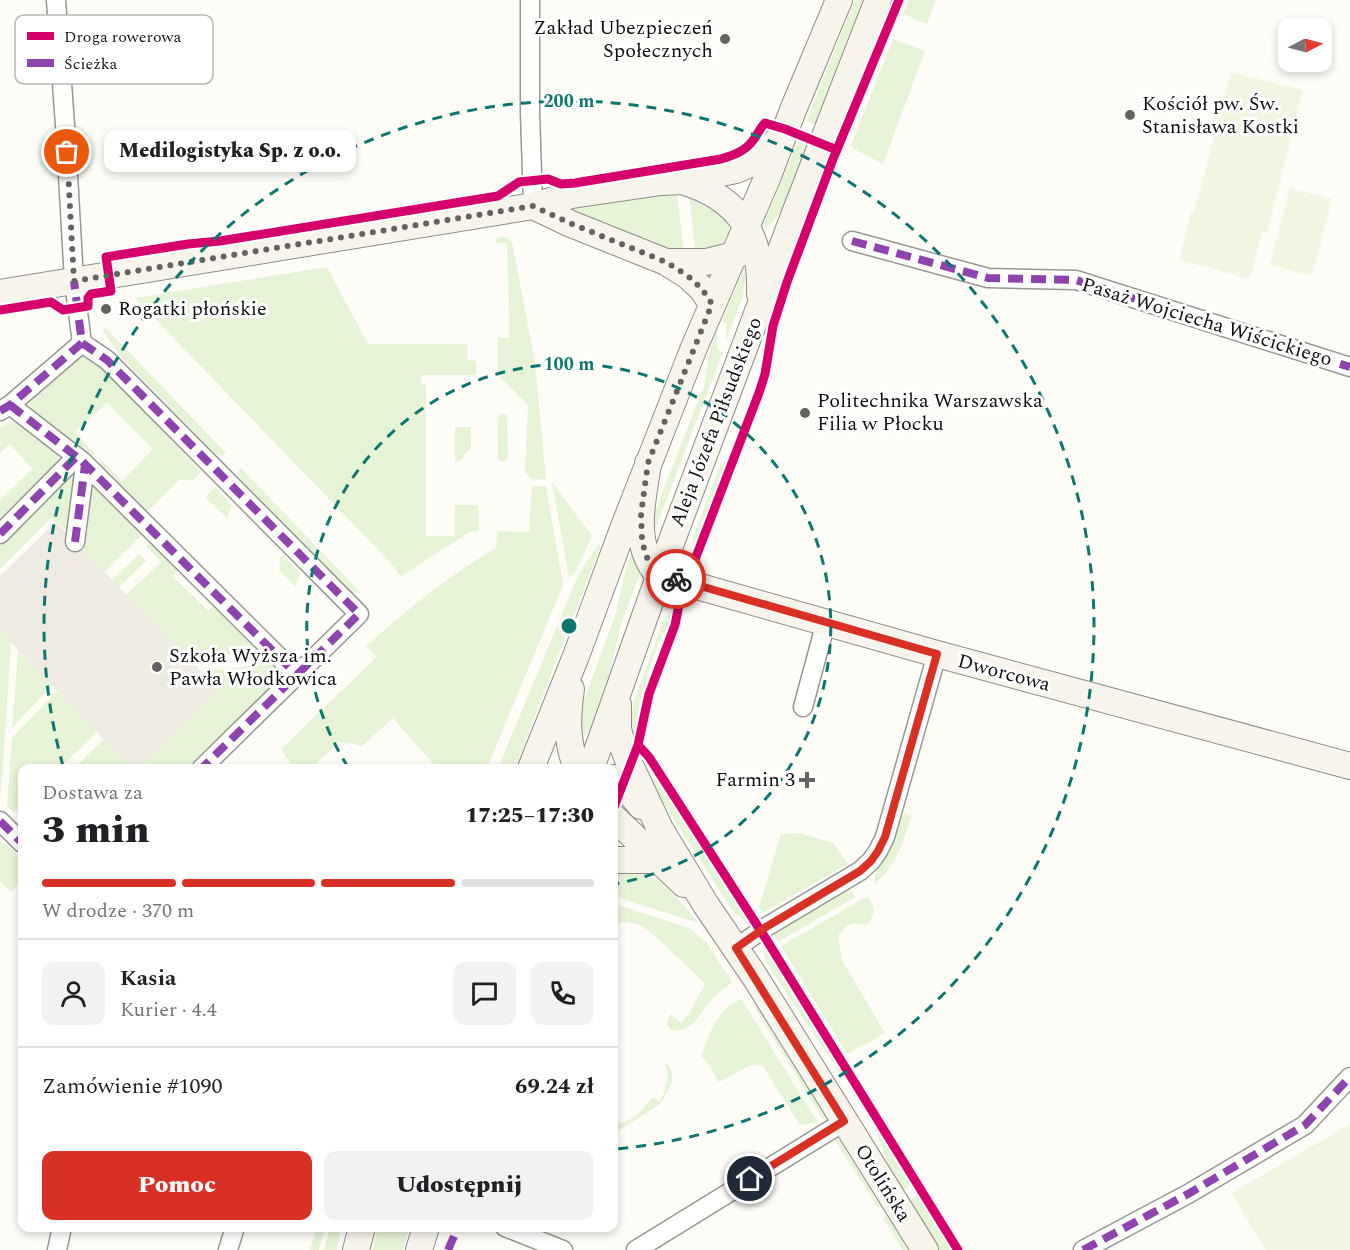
<!DOCTYPE html>
<html lang="pl">
<meta charset="utf-8">
<style>
body{margin:0;font-family:Spectral,serif;background:#f2f2f2;color:#202124;height:100vh;display:flex;flex-direction:column;font-size:22px;white-space:nowrap}
*{box-sizing:border-box;margin:0}
p{font-size:20px;color:#757577}
.icon{flex:none;width:33px;height:33px;fill:none;stroke:currentColor;stroke-width:2;stroke-linecap:round;stroke-linejoin:round}
.map{position:relative;flex:1;overflow:hidden}
.details{position:absolute;left:18px;top:764px;width:600px;height:468px;display:flex;flex-direction:column;background:#fff;border-radius:12px;box-shadow:0 3px 9px #0003}
.details>*{flex:none}
.needle{width:39px;rotate:84deg}
.tools{position:absolute;left:1278px;top:18px;display:grid;gap:12px}
.tools a{display:grid;place-items:center;width:54px;height:54px;border-radius:12px;background:#fff;box-shadow:0 3px 9px #0003;font-size:30px}
.pin{position:absolute;display:grid;place-items:center;width:51px;height:51px;color:#fff;margin:-26px;border:3px solid #fff;border-radius:50%;box-shadow:0 2px 6px #0007}
.courier{position:absolute;display:grid;place-items:center;width:60px;height:60px;margin:-30px;border:4px solid #d93025;border-radius:50%;background:#fff;color:#222;box-shadow:0 2px 8px #0007}
.bubble{position:absolute;height:42px;border-radius:12px;background:#fff;box-shadow:0 3px 9px #0003;font-size:20px;font-weight:800;line-height:42px;text-align:center}
.overview em{font-style:normal;font-weight:800}
.overview div{display:flex;flex-direction:column-reverse}
.overview{display:flex;align-items:center;justify-content:space-between;height:102px;padding:0 24px}
h1{font-size:39px;font-weight:800;line-height:45px}
.bar{display:grid;grid-template-columns:repeat(4,1fr);gap:9px 6px;align-content:center;height:72px;padding:0 24px}
.bar i{height:8px;border-radius:4px;background:#e0e0e0}
.bar .active{background:#d93025}
.bar p{grid-column:span 4}
.line{display:flex;align-items:center;gap:15px;padding:0 24px;border-top:2px solid #e0e0e0}
.line div{flex:1}
.round{display:grid;place-items:center;flex:none;width:63px;height:63px;border-radius:12px;background:#f2f2f2}
.button{display:flex;gap:12px;margin-top:auto;padding:12px 24px}
.button a{flex:1;height:69px;border-radius:12px;background:#d93025;color:#fff;font-size:24px;font-weight:800;line-height:69px;text-align:center}
.button a+a{background:#f2f2f2;color:#202124}
.map>svg:first-child{display:block}
</style>
<div class="map">
<svg width="1350" height="1250" viewBox="0 0 1350 1250">
<rect width="100%" height="100%" fill="#fdfcf7"/>
<!-- green -->
<path fill="#e7f3d7" d="M855,0H865L816,125L806,121Z
M908,0H935L927,24L903,14Z
M893,39L925,51L883,164L854,149L851,145Z
M799,139L810,144L783,209L768,227L764,228L763,225Z
M649,192L677,194L684,252L666,249L562,207Z
M689,196C699,200 730,215 729,227C728,234 723,243 720,249L696,254Z
M501,237H507L512,242L535,362L546,480L532,479L525,473L528,405L498,375V338H510L507,243H496V239Z
M327,267L368,344H467V360L476,361V375H422L421,384H426V536H455V505H478L479,530L470,532L401,576L387,559L135,298Z
M743,272L746,273L743,296L726,341V322L722,320Z
M106,328L226,453L223,456L216,454L122,358L103,331V329Z
M717,330V349L723,352L653,535L652,519L704,386L710,350Z
M83,354L91,355L201,472L193,480H179L144,515L95,466L102,460L122,481L153,449L107,403L75,432L95,454L89,459C72,446 36,423 30,404L33,397Z
M504,413L507,417L508,453L507,460L502,462L498,459V420L500,414Z
M17,419L58,453L59,464L0,526V500L32,469L10,444L0,453V428Z
M455,427H471V447L460,461L455,462Z
M722,461L729,463L693,555V537Z
M241,468L361,593L355,594L350,592L237,475Z
M73,474L75,476L70,530H66L51,518L0,569V542L69,475Z
M552,482L592,536L574,574L569,577Z
M92,483L142,532L141,536L104,572L81,548Z
M532,486H546L563,585L487,768H437L393,718L361,747C354,742 347,744 339,742L317,762L315,768H293L281,749L377,657L366,646C407,610 449,575 496,548L497,531L529,532Z
M215,487L232,505L227,518L205,497Z
M151,542L155,543L181,568L172,576L209,611L214,605L260,652L188,658L126,595L161,562L146,546Z
M600,542V548L515,768H498L577,578L587,561Z
M633,548L642,567L620,628L609,676L590,728L585,736L580,737L579,714L616,613L624,576Z
M139,554L146,561L119,587L112,580Z
M281,554L300,573L296,587L279,570Z
M674,610L669,635L662,633L647,676L652,678L631,747L630,727L634,701L663,621L669,614Z
M0,632L11,644L1,794L0,791Z
M18,651L52,685L12,728Z
M264,664L274,665L279,674V681L194,768H150L145,762L219,690L202,672Z
M57,691L97,732L60,768H22V804L14,813L7,806L12,738Z
M104,739L132,768H74Z
M647,777L661,778L730,889L753,922C741,920 737,917 730,907Z
M907,813L911,815C904,842 896,866 874,885C873,869 886,860 892,846C896,837 898,827 900,817L903,814Z
M800,833L833,843L848,864L762,913L759,907L781,834Z
M0,842L7,844L22,861V880L11,892L0,881Z
M615,867C622,868 631,868 638,871C663,878 683,905 699,923L615,897L614,896V874Z
M847,889L852,891L855,897L778,942L772,932Z
M868,896C874,907 877,914 867,924C851,923 848,922 838,936L842,960L885,1033L847,1054L781,946Z
M614,904L689,928L707,943L732,982C726,988 719,992 713,998C698,1012 698,1030 673,1031L667,1025L668,1019L671,1014L681,1023L689,1014L705,984C695,974 685,964 674,954C659,940 637,913 614,925Z
M765,943L847,1071V1072L841,1075L766,962L764,949Z
M742,999L744,1003L818,1123L800,1125L763,1066L751,1065L719,1082L706,1061L701,1056C709,1035 718,1006 742,999Z
M750,1000L761,1011L827,1114V1117L824,1121Z
M665,1064H667C679,1076 668,1093 659,1105L621,1129L614,1131V1123C632,1124 642,1110 653,1097L659,1101L663,1096L668,1077Z
M884,1133L914,1183L902,1191L893,1177L878,1137Z
M834,1139L842,1140L884,1204L878,1208Z
M921,1194L956,1250H939L908,1201Z
M890,1213L913,1250H903L883,1218Z
M317,1227H325L319,1250H310Z
M330,1227H341L337,1250H324Z
M378,1227H409L403,1250H372Z"/>
<!-- pitch -->
<path fill="#f0f6e1" d="M1231,72L1303,90L1267,233L1262,232L1250,279L1179,260L1191,213H1194Z
M1290,188L1332,199L1312,276L1270,265Z
M1350,1124V1250H1265L1232,1193Z"/>
<!-- plaza -->
<path fill="#edebe2" d="M56,522L219,690L139,768H132L0,632V576Z"/>
<g fill="none" stroke-linecap="round" stroke-linejoin="round">
<defs>
<path id="street" d="M530,0V112L533,206
M852,241L988,278L1076,280L1350,367
M82,343L107,360L359,614L202,768
M10,405L82,461L297,675
M0,411L10,405L82,343L74,281L66,139L56,0
M0,534L76,457
M75,542L85,465
M803,707L826,622
M0,821L22,843
M736,948L766,927L860,871L871,861L878,851L885,837L937,654
M505,1227L563,1250
M57,1250L62,1227
M228,1250L235,1227
M636,1250L845,1121
M1083,1250L1188,1194L1305,1125L1350,1077"/>
<path id="secondary" d="M682,181C740,198 762,235 760,294
M533,206L571,224L666,262L688,276L702,289L712,304
M666,262H706L746,252
M0,293L533,206L572,195L661,182L682,181L736,170L752,163L779,139
M648,463C644,494 634,529 648,559C651,565 654,571 659,574C667,578 678,580 686,583L937,654L1350,766
M571,689C567,717 566,742 577,768
M618,705V729L622,744L630,765L660,829L706,905L755,977L925,1250
M531,768L576,656L623,529L693,350L768,176L793,110L839,0
M591,768L672,540L795,213L878,0
M614,778L622,784L641,806
M614,818L684,884
M614,860H658
M356,1250L362,1227
M419,1250L426,1227"/>
</defs>
<!-- street casing -->
<use href="#street" stroke="#979795" stroke-width="21"/>
<!-- secondary casing -->
<use href="#secondary" stroke="#8e8d8b" stroke-width="28"/>
<!-- street -->
<use href="#street" stroke="#fffffe" stroke-width="18"/>
<!-- secondary -->
<use href="#secondary" stroke="#f6f4eb" stroke-width="26"/>
<!-- quiet -->
<path stroke="#8e44ad" stroke-width="8" stroke-dasharray="15 8" stroke-linecap="butt" d="M852,241L988,278L1076,280L1350,367
M82,343L107,360L359,614L202,768
M10,405L82,461L297,675
M0,411L10,405L82,343L74,281
M0,534L76,457
M75,542L85,465
M0,821L22,843
M448,1250L458,1227
M1083,1250L1188,1194L1305,1125L1350,1077"/>
<defs>
<path id="cycleway" d="M0,310L51,302L63,310L88,306V298L91,294L111,291L106,257L188,244L220,241L498,196L519,182L548,179L561,184L575,183L721,159C734,155 746,151 754,139C758,134 760,128 765,123L785,129L837,150
M638,745L649,757L766,939L958,1250
M614,807L638,745L649,694L675,625L679,605L686,583L760,390L765,374L773,326L787,282L833,159L899,0"/>
</defs>
<!-- cycleway casing -->
<use href="#cycleway" stroke="#fff" stroke-width="13"/>
<!-- cycleway -->
<use href="#cycleway" stroke="#d6006c" stroke-width="9"/>
</g>
<g fill="none" stroke-linecap="round" stroke-linejoin="round">
<!-- done -->
<path stroke="#646362" stroke-width="6" stroke-dasharray="0 10.8" d="M67,152L74,281L533,206L572,224L666,262L688,276L702,289L712,304L648,463L641,514L642,539L645,553L650,564L660,574L676,579"/>
<!-- route -->
<path stroke="#d93025" stroke-width="8" d="M676,579L937,654L885,837L878,851L871,861L860,871L766,927L736,948L844,1121L750,1179"/>
</g>
<!-- distance rings -->
<g fill="none" stroke="#0f766e" stroke-width="3" stroke-dasharray="10 8">
<path d="M348 767A262 262 0 1 1 614 884"/>
<path d="M63 766A525 525 0 1 1 615 1149"/>
</g>
<!-- markers -->
<g fill="#646362" stroke="#fff" stroke-width="2">
<circle cx="725" cy="39" r="6"/>
<circle cx="1130" cy="115" r="6"/>
<circle cx="106" cy="309" r="6"/>
<circle cx="805" cy="413" r="6"/>
<circle cx="157" cy="667" r="6"/>
<path d="M804 771h6v6h6v6h-6v6h-6v-6h-6v-6h6z"/>
</g>
<g text-anchor="middle" dominant-baseline="central" stroke-width="6" stroke-linejoin="round" paint-order="stroke">
<!-- poi labels -->
<g font-size="20" fill="#111" stroke="#fff" text-anchor="start">
<text x="713" y="28" text-anchor="end">Zakład Ubezpieczeń<tspan x="713" dy="23">Społecznych</tspan></text>
<text x="1142" y="104">Kościół pw. Św.<tspan x="1142" dy="23">Stanisława Kostki</tspan></text>
<text x="118" y="309">Rogatki płońskie</text>
<text x="817" y="401">Politechnika Warszawska<tspan x="817" dy="23">Filia w Płocku</tspan></text>
<text x="169" y="656">Szkoła Wyższa im.<tspan x="169" dy="23">Pawła Włodkowica</tspan></text>
<text x="795" y="780" text-anchor="end">Farmin 3</text>
</g>
<!-- street labels -->
<g font-size="20" fill="#111" stroke="#fff">
<text transform="translate(1207 322) rotate(17)">Pasaż Wojciecha Wiścickiego</text>
<text transform="translate(716 422) rotate(-69)">Aleja Józefa Piłsudskiego</text>
<text transform="translate(1004 673) rotate(15)">Dworcowa</text>
<text transform="translate(883 1183) rotate(58)">Otolińska</text>
</g>
</g>
<!-- legend -->
<rect x="15" y="15" width="198" height="69" rx="9" fill="#fff" stroke="#b8b8b8" stroke-width="1.5"/>
<rect x="27" y="32" width="27" height="8" fill="#d6006c"/>
<rect x="27" y="59" width="27" height="8" fill="#8e44ad"/>
<g font-size="16" fill="#111">
<text x="64" y="42">Droga rowerowa</text>
<text x="64" y="69">Ścieżka</text>
</g>
<circle cx="569" cy="626" r="9" fill="#0f766e" stroke="#fff" stroke-width="3"/>
<g font-size="18" text-anchor="middle" font-weight="bold" fill="#0f766e" stroke="#fff" stroke-width="6" stroke-linejoin="round" paint-order="stroke">
<text x="569" y="107">200 m</text>
<text x="569" y="370">100 m</text>
</g>
</svg>
<div class="tools">
<a><svg class="needle" viewBox="-14 -14 28 28"><path d="M0-13l5 13h-10z" fill="#e53935"/><path d="M0 13l5-13h-10z" fill="#757577"/></svg></a>
</div>
<div class="pin" style="left:67px;top:152px;background:#ea580c"><svg class="icon" aria-label="bag" viewBox="0 0 24 24"><path d="M5 8h14l-1 12H6zM9 8a3 3 0 0 1 6 0"/></svg></div>
<div class="pin" style="left:750px;top:1179px;background:#1f2937"><svg class="icon" aria-label="home" viewBox="0 0 24 24"><path d="M3 11l9-7 9 7M6 9v11h12V9"/></svg></div>
<div class="courier" style="left:676px;top:579px"><svg class="icon" aria-label="bike" viewBox="0 0 24 24"><circle cx="6" cy="16" r="4"/><circle cx="18" cy="16" r="4"/><path d="M6 16l4-8h5l3 8M10 8l3 8H6M13 5h3"/></svg></div>
<div class="bubble" style="left:104px;top:130px;width:252px">Medilogistyka Sp. z o.o.</div>
<section class="details">
<div class="overview"><div><h1>3 min</h1><p>Dostawa za</p></div><em>17:25–17:30</em></div>
<div class="bar"><i class="active"></i><i class="active"></i><i class="active"></i><i></i><p>W drodze · 370 m</p></div>
<div class="line" style="height:108px"><a class="round"><svg class="icon" aria-label="person" viewBox="0 0 24 24"><circle cx="12" cy="8" r="4"/><path d="M4 21q1-7 8-7t8 7"/></svg></a><div><b>Kasia</b><p>Kurier · 4.4</p></div><a class="round"><svg class="icon" aria-label="chat" viewBox="0 0 24 24"><path d="M4 5h16v11H9l-5 4z"/></svg></a><a class="round"><svg class="icon" aria-label="phone" viewBox="0 0 24 24"><path d="M5 4h4l2 5-3 2q2 4 5 5l2-3 5 2v4C11 20 4 13 5 4z"/></svg></a></div>
<div class="line" style="height:78px"><div>Zamówienie #1090</div><b>69.24 zł</b></div>
<div class="button"><a>Pomoc</a><a>Udostępnij</a></div>
</section>
</div>
